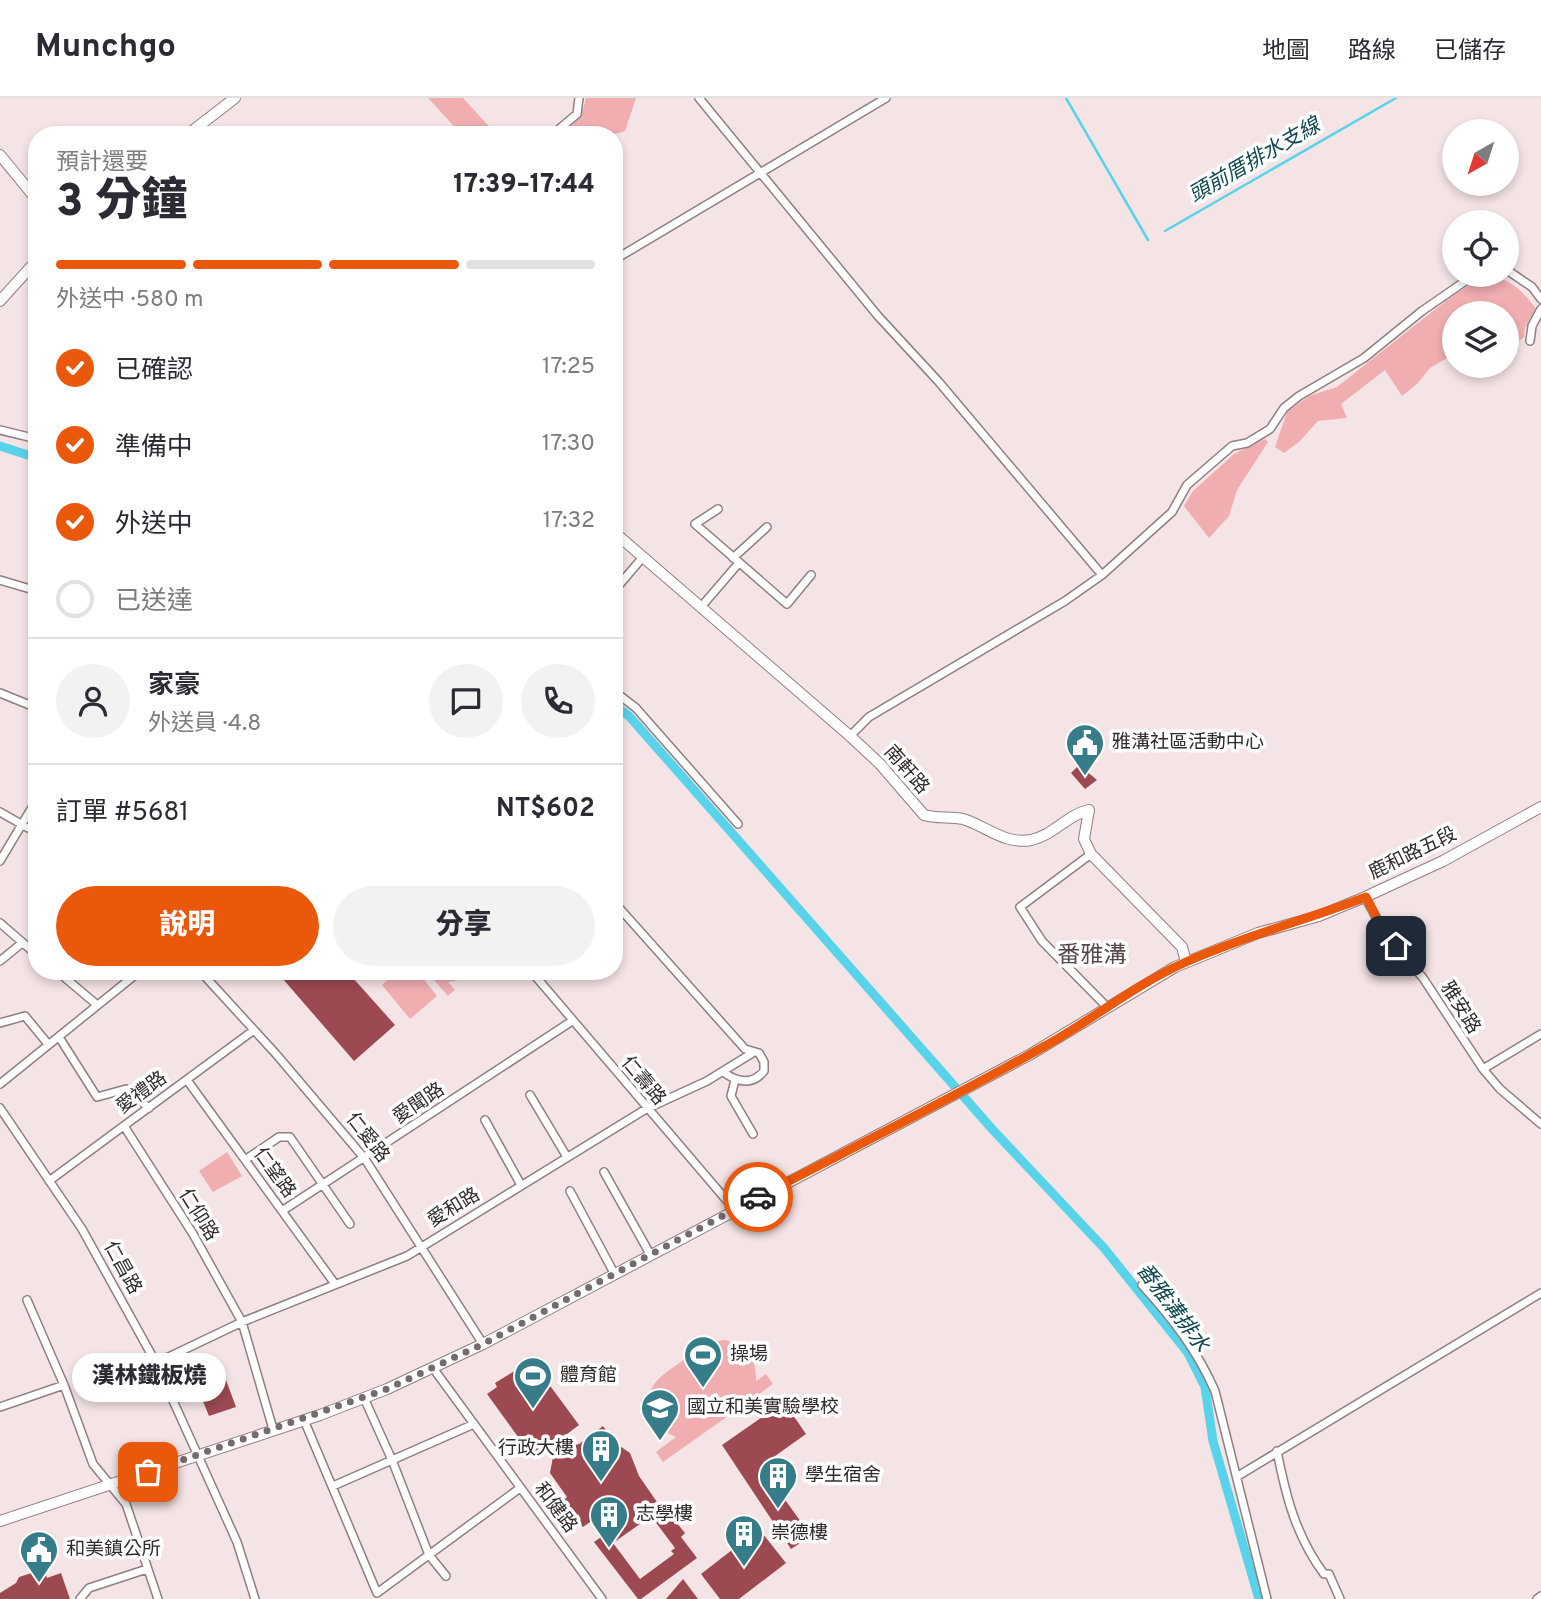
<!DOCTYPE html>
<html lang="zh-TW">
<meta charset="utf-8">
<style>
body{margin:0;font-family:Overpass,"Noto Sans TC",sans-serif;background:#f2f2f3;color:#2b2b33;height:100vh;display:flex;flex-direction:column;font-size:26px;white-space:nowrap}
*{box-sizing:border-box;margin:0}
p{font-size:23px;color:#7c7c81}
.icon{flex:none;width:38px;height:38px;fill:none;stroke:currentColor;stroke-width:2;stroke-linecap:round;stroke-linejoin:round}
.map{position:relative;flex:1;overflow:hidden}
.drawer{position:absolute;left:28px;top:28px;width:595px;height:854px;display:flex;flex-direction:column;background:#fff;border-radius:28px;box-shadow:0 4px 10px #0003}
.drawer>*{flex:none}
.needle{width:46px;rotate:219deg}
.tools{position:absolute;left:1442px;top:21px;display:grid;gap:14px}
.tools a{display:grid;place-items:center;width:77px;height:77px;border-radius:50%;background:#fff;box-shadow:0 4px 10px #0003;font-size:35px}
.pin{position:absolute;display:grid;place-items:center;width:60px;height:60px;color:#fff;margin:-30px;border-radius:14px;box-shadow:0 4px 10px #0006}
.courier{position:absolute;display:grid;place-items:center;width:70px;height:70px;margin:-35px;border:5px solid #ea580c;border-radius:50%;background:#fff;color:#222;box-shadow:0 2px 9px #0007}
.bubble{position:absolute;height:49px;border-radius:24px;background:#fff;box-shadow:0 4px 10px #0003;font-size:23px;font-weight:800;line-height:49px;text-align:center}
.headline em{font-style:normal;font-weight:800}
.headline div{display:flex;flex-direction:column-reverse}
.headline{display:flex;align-items:center;justify-content:space-between;height:119px;padding:0 28px}
h1{font-size:46px;font-weight:800;line-height:52px}
.bar{display:grid;grid-template-columns:repeat(4,1fr);gap:10px 7px;align-content:center;height:84px;padding:0 28px}
.bar i{height:9px;border-radius:5px;background:#e1e1e2}
.bar .active{background:#ea580c}
.bar p{grid-column:span 4}
.line{display:flex;align-items:center;gap:18px;padding:0 28px;border-top:2px solid #e1e1e2}
.line div{flex:1}
.round{display:grid;place-items:center;flex:none;width:74px;height:74px;border-radius:37px;background:#f2f2f3}
ol{padding:0 28px;list-style:none}
li{display:flex;align-items:center;gap:21px;height:77px}
li p{margin-inline-start:auto}
li .icon{padding:7px;border-radius:50%;background:#ea580c;color:#fff;stroke-width:4}
li:last-child{color:#7c7c81}
li i{width:38px;height:38px;border:4px solid #e1e1e2;border-radius:50%}
.cta{display:flex;gap:14px;margin-top:auto;padding:14px 28px}
.cta a{flex:1;height:80px;border-radius:42px;background:#ea580c;color:#fff;font-size:28px;font-weight:800;line-height:80px;text-align:center}
.cta a+a{background:#f2f2f3;color:#2b2b33}
header{display:flex;align-items:center;gap:42px;box-sizing:border-box;height:98px;padding:0 35px;background:#fff;border-bottom:2px solid #e1e1e2}
header strong{font-size:33px}
nav{display:flex;gap:38px;margin-inline-start:auto;font-size:24px}
.map>svg:first-child{display:block}
</style>
<header>
<strong>Munchgo</strong>
<nav><a>地圖</a><a>路線</a><a>已儲存</a></nav>
</header>
<div class="map">
<svg width="1541" height="1501" viewBox="0 0 1541 1501">
<rect width="100%" height="100%" fill="#f5e4e5"/>
<!-- green -->
<path fill="#f0aeb1" d="M428,0H463L497,37H462Z
M586,0H636L625,33C614,37 607,38 597,32L590,37H561L581,18Z
M1485,178C1510,180 1521,191 1536,211L1525,230L1524,239L1507,254V215H1454V256L1430,270L1417,286L1402,298L1385,272L1341,306L1347,320L1318,323L1300,343L1284,355L1275,349L1287,314L1309,298L1337,289L1452,198Z
M1265,341L1268,344L1237,392L1229,418L1209,440L1184,408L1193,393L1234,356Z
M397,873H417L437,898L410,921L382,887Z
M426,873H472L464,881L448,884L455,892L448,898Z
M227,1054L242,1078L213,1094L199,1073Z
M725,1242C747,1247 757,1262 756,1283L766,1276L773,1286L663,1364L656,1354L676,1339C656,1331 639,1310 653,1288C660,1277 673,1270 682,1263C696,1253 708,1243 725,1242Z"/>
<g fill="none" stroke-linecap="round" stroke-linejoin="round">
<!-- stream -->
<path stroke="#58d3e9" stroke-width="2.5" d="M1066,0L1148,142
M1165,133L1396,0"/>
<!-- canal -->
<path stroke="#58d3e9" stroke-width="9" d="M0,348L37,360
M614,607L629,618L993,1032L1104,1150L1188,1255L1205,1289L1213,1343L1259,1501"/>
</g>
<!-- building -->
<path fill="#9d4951" fill-rule="evenodd" d="M1079,667L1097,682L1085,691L1071,675Z
M276,873H359L353,880L395,927L354,963Z
M525,1270H537L579,1327L534,1361L487,1296L497,1289L495,1285L516,1272L517,1275Z
M223,1274L236,1309L209,1318L195,1284Z
M784,1304L806,1336L761,1368L811,1438L791,1451L722,1347Z
M603,1328L614,1344L630,1355L639,1378L668,1420L671,1418L685,1435L681,1439L697,1460L641,1501H638L594,1444L604,1437L593,1422L583,1429L563,1403L567,1399L550,1375L554,1353L579,1346ZM647,1421L651,1425L654,1422L675,1450L671,1453L674,1456L640,1481L613,1445Z
M759,1431L786,1465L739,1501H720L701,1476Z
M44,1471L47,1480L61,1475L70,1501H0V1495L16,1485L19,1479Z
M683,1481L698,1501H666Z"/>
<g fill="none" stroke-linecap="round" stroke-linejoin="round">
<defs>
<path id="street" d="M699,0L878,218L938,283L1102,477
M552,37L577,16L579,0
M614,162L886,0
M1507,172L1532,189L1541,201
M1530,243L1532,228L1541,211
M0,332L37,341
M718,411L695,426L787,506L811,477
M733,460L767,429
M0,482L37,493
M614,493L643,459
M701,509L738,466
M614,593L636,610L738,726
M0,595L37,610
M850,638L869,619L1065,503L1102,477L1172,414L1187,387L1232,348L1247,345L1270,331L1284,310L1299,298L1364,260L1422,213L1474,177
M0,714L37,735
M1091,756L1020,809L1042,843L1108,910
M0,763L37,701
M36,793L37,794
M1365,799L1383,832L1423,880L1483,971L1500,991L1541,1026
M614,804L745,951L759,955L764,964V973C752,988 737,984 723,974
M0,825L37,857
M0,863L22,845
M57,873L96,906
M200,873L276,956L365,1061L483,1246
M531,873L734,1111
M0,925L25,918L48,946
M59,939L97,999L126,991L149,1010
M1483,971L1541,936
M187,982L335,1186
M735,982L731,998L753,1036
M0,986L140,873
M530,997L567,1059
M0,1010L82,1131L156,1265L237,1444L255,1501
M485,1022L521,1087
M124,1028L193,1136L242,1224L273,1331
M245,1062L279,1039H290L350,1126
M604,1074L650,1156
M49,1083L254,932
M570,1093L614,1175
M282,1113L572,923
M1142,1187C1172,1220 1197,1252 1215,1293L1267,1501
M27,1202L64,1287L93,1366L126,1406L158,1501
M156,1265L242,1224L407,1158L646,1011L707,983L754,954
M433,1270L602,1501
M364,1300L392,1362L429,1457L446,1478
M0,1309L64,1287
M304,1322L377,1495L520,1390
M1277,1353C1286,1399 1296,1438 1324,1476H1329L1340,1501
M1238,1378L1541,1195
M333,1388L474,1326
M80,1501L89,1490L147,1471
M1537,1501L1541,1498"/>
<path id="secondary" d="M187,37L235,0
M0,57L37,102
M0,203L37,162
M614,434L850,638L880,666L924,717C937,721 950,718 963,721C986,728 1005,747 1031,742C1054,737 1067,717 1089,712L1084,741L1091,756L1182,849L1186,864
M0,1423L320,1317L387,1291L483,1246L1031,956L1175,869L1258,835L1319,818L1365,799L1443,763L1541,709"/>
</defs>
<!-- street casing -->
<use href="#street" stroke="#8f7f80" stroke-width="10"/>
<!-- secondary casing -->
<use href="#secondary" stroke="#8f7f80" stroke-width="12"/>
<!-- street -->
<use href="#street" stroke="#fff" stroke-width="7"/>
<!-- secondary -->
<use href="#secondary" stroke="#fff" stroke-width="10"/>
</g>
<g fill="none" stroke-linecap="round" stroke-linejoin="round">
<!-- done -->
<path stroke="#766b6c" stroke-width="7" stroke-dasharray="0 12.6" d="M148,1374L387,1291L483,1246L758,1099"/>
<!-- route -->
<path stroke="#ea580c" stroke-width="9" d="M758,1099C854,1049 951,1001 1045,948C1092,922 1136,886 1186,864C1244,838 1306,822 1366,799L1383,832L1396,848"/>
</g>
<!-- icons -->
<defs>
<symbol id="civic-pin" viewBox="-11 -11 22 30"><path d="M0 17L-7.5 6A9.5 9.5 0 1 1 7.5 6Z" fill="#377d89" stroke="#fff"/><path d="M-.6-6.5H3V-4.5H.6V-3L4-1V1h2V6H-6V1h2V-1L-.6-3ZM-1.2 2.5V6h2.4V2.5Z" fill="#fff"/></symbol>
<symbol id="stadium-pin" viewBox="-11 -11 22 30"><path d="M0 17L-7.5 6A9.5 9.5 0 1 1 7.5 6Z" fill="#377d89" stroke="#fff"/><path d="M0-5a6.5 5 0 1 0 0 10a6.5 5 0 1 0 0-10ZM-3.5-1.8h7v3.6h-7Z" fill="#fff"/></symbol>
<symbol id="school-pin" viewBox="-11 -11 22 30"><path d="M0 17L-7.5 6A9.5 9.5 0 1 1 7.5 6Z" fill="#377d89" stroke="#fff"/><path d="M0-5L7-2L0 1L-7-2ZM-4 1L0 2.5L4 1V4Q0 6-4 4Z" fill="#fff"/></symbol>
<symbol id="building-pin" viewBox="-11 -11 22 30"><path d="M0 17L-7.5 6A9.5 9.5 0 1 1 7.5 6Z" fill="#377d89" stroke="#fff"/><path d="M-4-6H4V6H1V3H-1V6H-4ZM-2.5-4.3h1.7v1.8h-1.7ZM.8-4.3h1.7v1.8H.8ZM-2.5-1h1.7V.8h-1.7ZM.8-1h1.7V.8H.8Z" fill="#fff"/></symbol>
</defs>
<g fill-rule="evenodd">
<use href="#civic-pin" x="1063" y="623" width="44" height="60"/>
<use href="#stadium-pin" x="681" y="1235" width="44" height="60"/>
<use href="#stadium-pin" x="511" y="1256" width="44" height="60"/>
<use href="#school-pin" x="638" y="1288" width="44" height="60"/>
<use href="#building-pin" x="579" y="1329" width="44" height="60"/>
<use href="#building-pin" x="756" y="1356" width="44" height="60"/>
<use href="#building-pin" x="587" y="1395" width="44" height="60"/>
<use href="#building-pin" x="722" y="1414" width="44" height="60"/>
<use href="#civic-pin" x="17" y="1430" width="44" height="60"/>
</g>
<g text-anchor="middle" dominant-baseline="central" stroke-width="7" stroke-linejoin="round" paint-order="stroke">
<!-- poi labels -->
<g font-size="19" fill="#312a2b" stroke="#fff" text-anchor="start">
<text x="1112" y="645">雅溝社區活動中心</text>
<text x="730" y="1257">操場</text>
<text x="560" y="1278">體育館</text>
<text x="687" y="1310">國立和美實驗學校</text>
<text x="574" y="1351" text-anchor="end">行政大樓</text>
<text x="805" y="1378">學生宿舍</text>
<text x="636" y="1417">志學樓</text>
<text x="771" y="1436">崇德樓</text>
<text x="66" y="1452">和美鎮公所</text>
</g>
<!-- street labels -->
<g font-size="19" fill="#312a2b" stroke="#fff">
<text transform="translate(906 672) rotate(49)">南軒路</text>
<text transform="translate(1413 756) rotate(-26)">鹿和路五段</text>
<text transform="translate(1460 910) rotate(58)">雅安路</text>
<text transform="translate(643 983) rotate(50)">仁壽路</text>
<text transform="translate(142 995) rotate(-36)">愛禮路</text>
<text transform="translate(419 1006) rotate(-34)">愛聞路</text>
<text transform="translate(367 1040) rotate(52)">仁愛路</text>
<text transform="translate(274 1075) rotate(54)">仁望路</text>
<text transform="translate(454 1110) rotate(-31)">愛和路</text>
<text transform="translate(198 1117) rotate(58)">仁仰路</text>
<text transform="translate(122 1170) rotate(61)">仁昌路</text>
<text transform="translate(555 1410) rotate(53)">和健路</text>
</g>
<!-- water labels -->
<g font-size="21" font-style="italic" fill="#104750" stroke="#fff">
<text transform="translate(1255 63) rotate(-30)">頭前厝排水支線</text>
<text transform="translate(1172 1210) rotate(53)">番雅溝排水</text>
</g>
<!-- quarter labels -->
<g font-size="23" fill="#57494a" stroke="#fff">
<text x="1092" y="858">番雅溝</text>
</g>
</g>
</svg>
<div class="tools">
<a><svg class="needle" viewBox="-14 -14 28 28"><path d="M0-13l5 13h-10z" fill="#e53935"/><path d="M0 13l5-13h-10z" fill="#7c7c81"/></svg></a>
<a><svg class="icon" aria-label="locate" viewBox="0 0 24 24"><circle cx="12" cy="12" r="6"/><path d="M12 2v4M12 18v4M2 12h4M18 12h4"/></svg></a>
<a><svg class="icon" aria-label="layers" viewBox="0 0 24 24"><path d="M12 4l9 5-9 5-9-5zM3 14l9 5 9-5"/></svg></a>
</div>
<div class="pin" style="left:148px;top:1374px;background:#ea580c"><svg class="icon" aria-label="bag" viewBox="0 0 24 24"><path d="M5 8h14l-1 12H6zM9 8a3 3 0 0 1 6 0"/></svg></div>
<div class="pin" style="left:1396px;top:848px;background:#1f2937"><svg class="icon" aria-label="home" viewBox="0 0 24 24"><path d="M3 11l9-7 9 7M6 9v11h12V9"/></svg></div>
<div class="courier" style="left:758px;top:1099px"><svg class="icon" aria-label="car" viewBox="0 0 24 24"><path d="M5 17H2v-5l4-1 3-4h7l3 4 3 1v5h-3M9 17h6M6 11h13"/><circle cx="7" cy="17" r="2"/><circle cx="17" cy="17" r="2"/></svg></div>
<div class="bubble" style="left:72px;top:1255px;width:154px">漢林鐵板燒</div>
<section class="drawer">
<div class="headline"><div><h1>3 分鐘</h1><p>預計還要</p></div><em>17:39–17:44</em></div>
<div class="bar"><i class="active"></i><i class="active"></i><i class="active"></i><i></i><p>外送中 · 580 m</p></div>
<ol>
<li><svg class="icon" aria-label="check" viewBox="0 0 24 24"><path d="M5 12l5 5 9-10"/></svg>已確認<p>17:25</p></li>
<li><svg class="icon" aria-label="check" viewBox="0 0 24 24"><path d="M5 12l5 5 9-10"/></svg>準備中<p>17:30</p></li>
<li><svg class="icon" aria-label="check" viewBox="0 0 24 24"><path d="M5 12l5 5 9-10"/></svg>外送中<p>17:32</p></li>
<li><i></i>已送達</li>
</ol>
<div class="line" style="height:126px"><a class="round"><svg class="icon" aria-label="person" viewBox="0 0 24 24"><circle cx="12" cy="8" r="4"/><path d="M4 21q1-7 8-7t8 7"/></svg></a><div><b>家豪</b><p>外送員 · 4.8</p></div><a class="round"><svg class="icon" aria-label="chat" viewBox="0 0 24 24"><path d="M4 5h16v11H9l-5 4z"/></svg></a><a class="round"><svg class="icon" aria-label="phone" viewBox="0 0 24 24"><path d="M5 4h4l2 5-3 2q2 4 5 5l2-3 5 2v4C11 20 4 13 5 4z"/></svg></a></div>
<div class="line" style="height:91px"><div>訂單 #5681</div><b>NT$602</b></div>
<div class="cta"><a>說明</a><a>分享</a></div>
</section>
</div>
